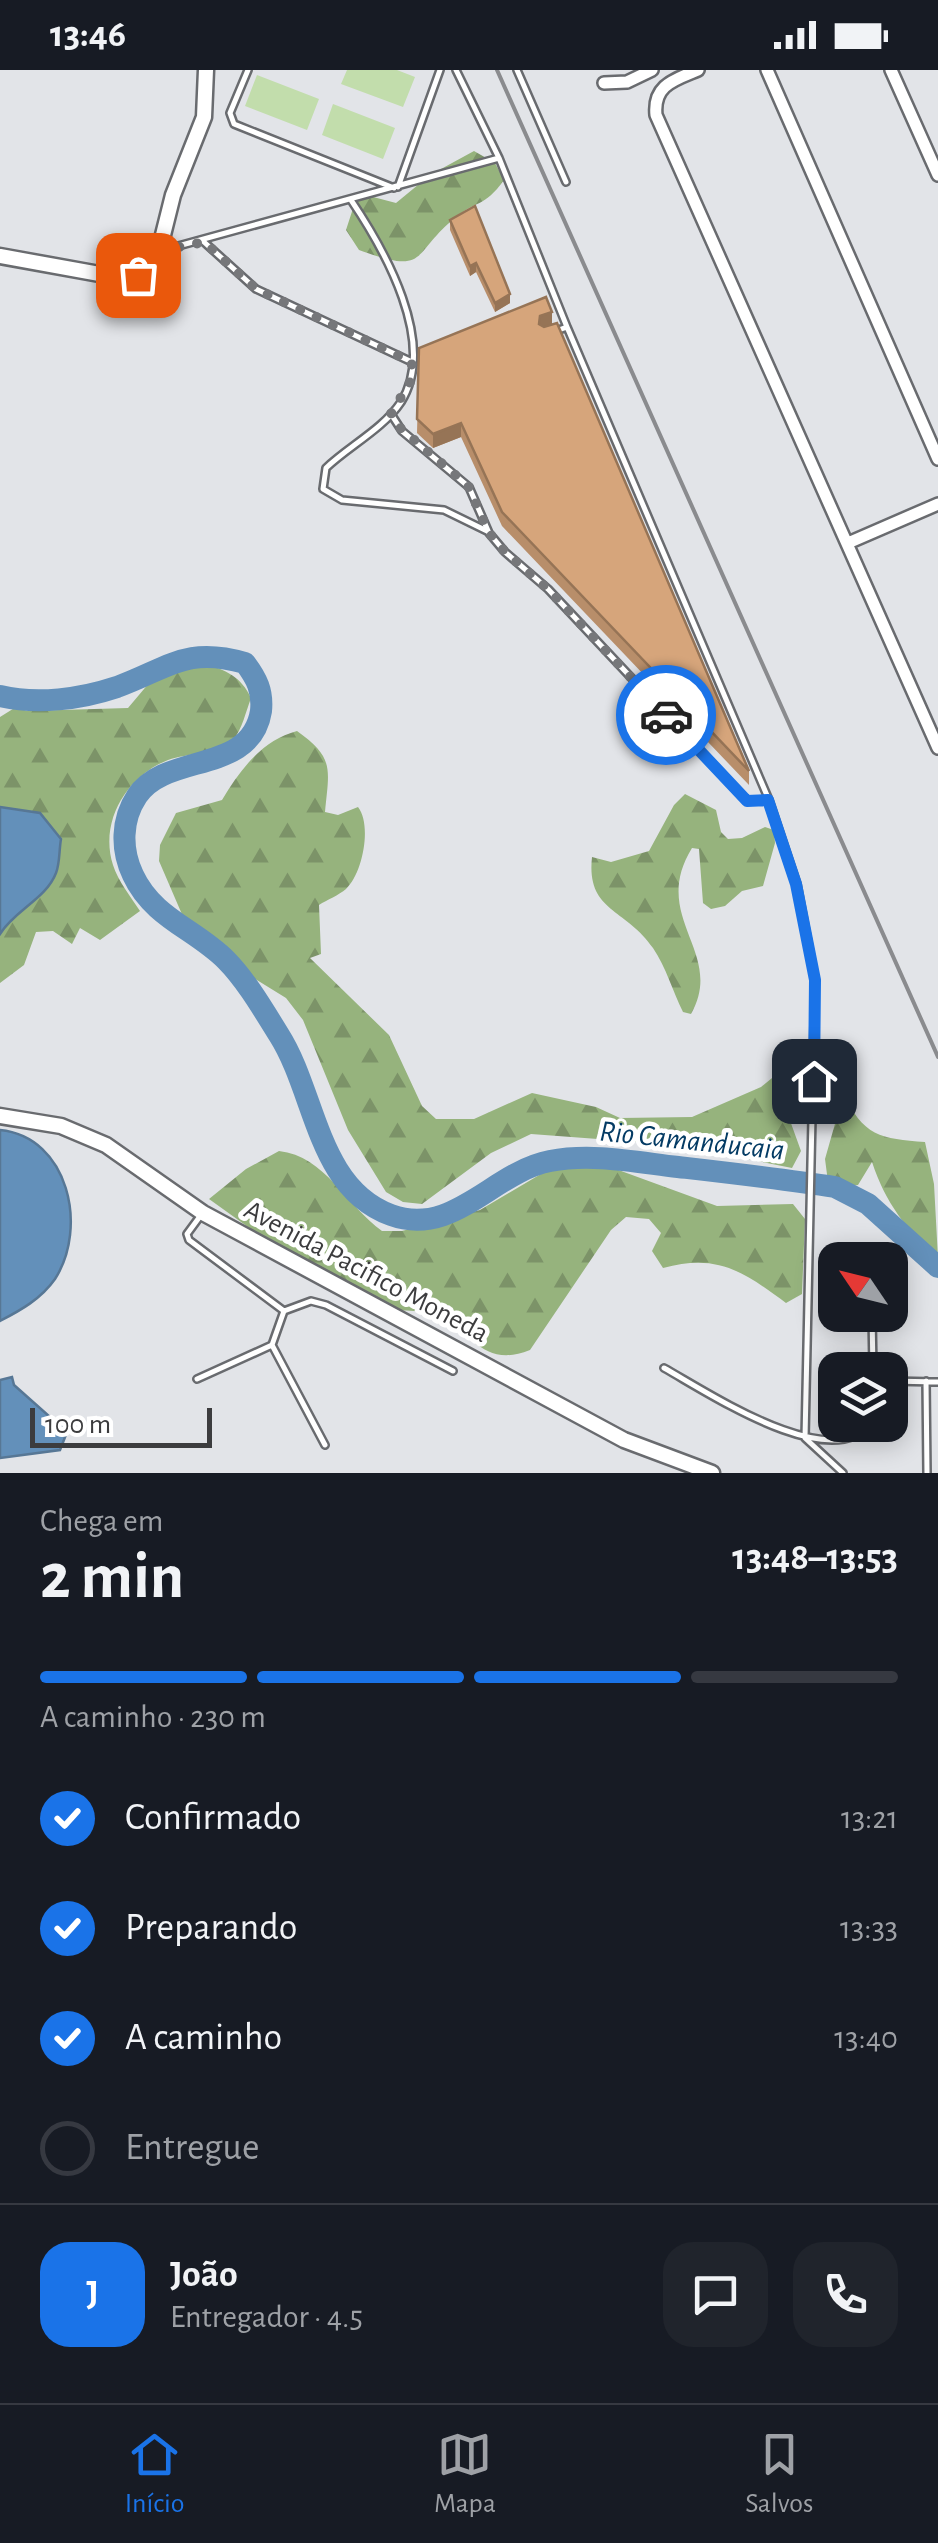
<!DOCTYPE html>
<html lang="pt">
<meta charset="utf-8">
<style>
body{margin:0;font-family:"Alegreya Sans",sans-serif;background:#20242c;color:#f1f3f6;height:100vh;display:flex;flex-direction:column;font-size:38px;white-space:nowrap}
*{box-sizing:border-box;margin:0}
p{font-size:32px;color:#9ea1a6}
.icon{flex:none;width:55px;height:55px;fill:none;stroke:currentColor;stroke-width:2;stroke-linecap:round;stroke-linejoin:round}
.map{position:relative;height:1403px;overflow:hidden}
.drawer{display:flex;flex-direction:column;background:#171b24;flex:1}
.drawer>*{flex:none}
.needle{width:65px;rotate:305deg}
.controls{position:absolute;left:818px;top:1172px;display:grid;gap:20px}
.controls a{display:grid;place-items:center;width:90px;height:90px;border-radius:20px;background:#171b24;box-shadow:0 5px 25px #0003;font-size:50px}
.scale{position:absolute;left:30px;bottom:25px;width:182px;box-sizing:border-box;padding-left:10px;border:5px solid #3c3c3e;border-top:0;font-size:28px;line-height:35px;white-space:nowrap;color:#3c3c3e;-webkit-text-stroke:8px #fff;paint-order:stroke}
.pin{position:absolute;display:grid;place-items:center;width:85px;height:85px;color:#fff;margin:-42px;border-radius:20px;box-shadow:0 5px 15px #0006}
.courier{position:absolute;display:grid;place-items:center;width:100px;height:100px;margin:-50px;border:8px solid #1a73e8;border-radius:50%;background:#fff;color:#222;box-shadow:0 2px 12px #0007}
.headline em{font-style:normal;font-weight:700}
.headline div{display:flex;flex-direction:column-reverse}
.headline{display:flex;align-items:center;justify-content:space-between;height:170px;padding:0 40px}
h1{font-size:65px;font-weight:700;line-height:75px}
.bar{display:grid;grid-template-columns:repeat(4,1fr);gap:15px 10px;align-content:center;height:120px;padding:0 40px}
.bar i{height:12px;border-radius:8px;background:#363941}
.bar .active{background:#1a73e8}
.bar p{grid-column:span 4}
.line{display:flex;align-items:center;gap:25px;padding:0 40px;border-top:2px solid #363941}
.line div{flex:1}
.round{display:grid;place-items:center;flex:none;width:105px;height:105px;border-radius:30px;background:#20242c}
ol{padding:0 40px;list-style:none}
li{display:flex;align-items:center;gap:30px;height:110px}
li p{margin-inline-start:auto}
li .icon{padding:10px;border-radius:50%;background:#1a73e8;color:#fff;stroke-width:4}
li:last-child{color:#9ea1a6}
li i{width:55px;height:55px;border:5px solid #363941;border-radius:50%}
.status{display:flex;justify-content:space-between;align-items:center;height:70px;padding:0 50px;background:#171b24;direction:ltr}
.status svg{height:28px;fill:currentColor}
.tabs{display:flex;justify-content:space-around;align-items:center;height:140px;border-top:2px solid #363941;background:#171b24;font-size:28px;color:#9ea1a6}
.tabs a{display:grid;justify-items:center;gap:5px}
.tabs .active{color:#1a73e8}
.map>svg:first-child{display:block}
</style>
<div class="status"><b>13:46</b><svg viewBox="0 0 49 12"><path d="M0 12V9h3v3zM5 12V6h3v6zM10 12V3h3v9zM15 12V0h3v12zM26 1h20v11H26zM47 4h2v5h-2z"/></svg></div>
<div class="map">
<svg width="938" height="1403" viewBox="0 0 938 1403">
<defs>
<pattern id="forest-firs" width="22" height="20" patternUnits="userSpaceOnUse" patternTransform="scale(2.5)"><rect width="22" height="20" fill="#96b37d"/><path d="M5 1l3.5 6h-7zM16 11l3.5 6h-7z" fill="#7c9368"/></pattern>
</defs>
<rect width="100%" height="100%" fill="#e2e4e8"/>
<!-- forest -->
<path fill="url(#forest-firs)" d="M474,81L495,93L504,110C484,138 476,130 456,147C410,184 430,206 359,180L346,160L358,123L396,133L430,105Z
M205,593C226,601 241,606 251,628C246,641 242,660 233,670C220,684 187,683 168,690C127,706 99,751 113,795C118,811 131,827 140,841L100,870L80,858L72,874L53,861L36,862L24,895L0,913V864L7,852L45,821L57,801L61,769L40,743L0,737V647L16,637L27,641L128,638L160,600Z
M297,661C335,688 329,699 325,742L338,745L358,737C372,755 363,803 346,819C339,825 327,830 319,835L321,884L310,888L389,965L422,1036L436,1049H474L532,1023L596,1037L620,1048L692,1047L761,1017L783,999L792,1015L788,1045L801,1081L792,1098L678,1075L531,1064L491,1083L422,1134L403,1132L386,1122L348,1060L303,950L286,928L228,892L184,849L159,791L160,775L176,743L222,730C240,700 262,670 297,661Z
M685,724L716,740L721,762L728,769L742,768L765,757L774,760L775,773L763,816L742,821L725,836L711,839L703,833L699,779L692,778C649,848 726,882 691,944L683,942C673,922 666,897 653,878C626,838 586,842 592,787L611,792L649,781L674,735Z
M844,1022C861,1066 882,1069 925,1072L934,1114L938,1188C906,1159 886,1134 872,1092L858,1115L839,1117L828,1112L825,1089Z
M279,1081C325,1086 347,1136 382,1161H402L480,1140L546,1101L602,1094L717,1136L793,1134L805,1149L802,1224L786,1233C744,1202 718,1183 663,1198L652,1181L661,1163L649,1149L626,1147L611,1160L530,1280C485,1298 474,1265 437,1246C417,1237 395,1244 378,1236C317,1209 262,1167 209,1129L246,1099Z"/>
<!-- pitch -->
<path fill="#c2ddac" d="M347,0H397L415,7L403,37L341,14Z
M257,5L319,29L307,60L245,36Z
M333,34L395,58L383,89L322,65Z"/>
<!-- water -->
<path fill="#6390ba" stroke="#577795" stroke-width="2.5" d="M0,737L40,743L61,769C59,780 60,793 56,803C46,829 15,840 0,864Z
M0,1060C69,1067 88,1158 55,1209C41,1229 21,1240 0,1251Z
M12,1307L14,1315L67,1362L60,1380L0,1388V1310Z"/>
<g fill="none" stroke-linecap="round" stroke-linejoin="round">
<!-- river -->
<path stroke="#6390ba" stroke-width="22" d="M0,626C37,635 81,629 117,617C169,598 186,576 245,593C257,609 263,621 261,641C251,705 166,682 137,726C121,750 121,780 133,805C153,848 195,859 226,890C246,910 264,941 279,965C316,1023 317,1118 391,1145C453,1168 493,1102 550,1091C592,1083 635,1092 678,1097C730,1103 783,1109 835,1117L868,1134L938,1197"/>
<defs>
<path id="service" d="M248,0L230,43L234,54L394,118
M456,0L499,88L567,257
M517,0L566,112
M398,117L440,0
M351,130C384,179 438,273 401,332C383,359 349,376 326,398L323,419L342,430L444,440L487,461
M204,172L256,219L412,292
M160,181L499,88
M556,261L567,257L769,730L797,814L815,910L805,1368L843,1403
M391,344L402,361L469,417L489,463L505,482L548,519L747,731L769,730
M201,1145L187,1164L189,1170L284,1241L272,1275L325,1375
M284,1241L311,1231L326,1235L453,1301
M872,1245L873,1300
M664,1298C709,1323 828,1403 870,1355
M197,1309L272,1275
M890,1311L938,1312
M926,1311L927,1403"/>
<path id="minor" d="M698,0C674,10 653,15 656,45L938,678
M767,0L938,389
M891,0L938,105
M604,13L627,12L652,0
M848,473L938,434"/>
<path id="tertiary" d="M0,186L116,207L145,202L159,181L173,125L204,47L206,0
M0,1046L61,1056L106,1075L203,1143L624,1370L712,1403"/>
</defs>
<!-- service casing -->
<use href="#service" stroke="#696b6f" stroke-width="10"/>
<!-- minor casing -->
<use href="#minor" stroke="#696b6f" stroke-width="16"/>
<!-- tertiary casing -->
<use href="#tertiary" stroke="#696b6f" stroke-width="19"/>
<!-- service -->
<use href="#service" stroke="#fff" stroke-width="5"/>
<!-- minor -->
<use href="#minor" stroke="#fff" stroke-width="11"/>
<!-- tertiary -->
<use href="#tertiary" stroke="#fff" stroke-width="14"/>
<!-- rail -->
<path stroke="#8a8b8e" stroke-width="4" d="M497,0L938,987"/>
</g>
<!-- wall -->
<path fill="#b88e6a" d="M450,150L510,233L495,242L476,202L470,206L450,160Z
M552,255L749,701V715L502,456L461,367L433,378L417,363L419,278Z"/>
<!-- shaded-wall -->
<path fill="#967456" d="M476,193V202L470,206V196Z
M510,224V233L495,242V233Z
M552,242V256L540,260L539,254L540,246Z
M461,353V367L433,378V364Z"/>
<!-- building -->
<path fill="#d6a57b" stroke="#967456" stroke-width="2.5" d="M475,136L510,224L495,233L476,193L470,196L450,150Z
M546,227L552,242L540,246L539,254L544,257L557,253L749,701L502,442L461,353L433,364L417,349L419,278Z"/>
<g fill="none" stroke-linecap="round" stroke-linejoin="round">
<!-- done -->
<path stroke="#76777a" stroke-width="10" stroke-dasharray="0 18" d="M138,205L152,196L159,181L204,172L256,219L412,292L410,312L391,344L398,356L468,416L489,463L505,482L548,519L666,645"/>
<!-- route -->
<path stroke="#1a73e8" stroke-width="12" d="M666,645L747,731L768,730L796,814L815,910L814,1011"/>
</g>
<g text-anchor="middle" dominant-baseline="central" stroke-width="9" stroke-linejoin="round" paint-order="stroke">
<!-- street labels -->
<g font-size="28" fill="#3c3c3e" stroke="#fff">
<text transform="translate(366 1202) rotate(28)">Avenida Pacifico Moneda</text>
</g>
<!-- water labels -->
<g font-size="30" font-style="italic" fill="#043b64" stroke="#fff">
<text transform="translate(692 1071) rotate(6)">Rio Camanducaia</text>
</g>
</g>
</svg>
<div class="controls">
<a><svg class="needle" viewBox="-14 -14 28 28"><path d="M0-13l5 13h-10z" fill="#e53935"/><path d="M0 13l5-13h-10z" fill="#9ea1a6"/></svg></a>
<a><svg class="icon" aria-label="layers" viewBox="0 0 24 24"><path d="M12 4l9 5-9 5-9-5zM3 14l9 5 9-5"/></svg></a>
</div>
<div class="scale">100 m</div>
<div class="pin" style="left:138px;top:205px;background:#ea580c"><svg class="icon" aria-label="bag" viewBox="0 0 24 24"><path d="M5 8h14l-1 12H6zM9 8a3 3 0 0 1 6 0"/></svg></div>
<div class="pin" style="left:814px;top:1011px;background:#1f2937"><svg class="icon" aria-label="home" viewBox="0 0 24 24"><path d="M3 11l9-7 9 7M6 9v11h12V9"/></svg></div>
<div class="courier" style="left:666px;top:645px"><svg class="icon" aria-label="car" viewBox="0 0 24 24"><path d="M5 17H2v-5l4-1 3-4h7l3 4 3 1v5h-3M9 17h6M6 11h13"/><circle cx="7" cy="17" r="2"/><circle cx="17" cy="17" r="2"/></svg></div>
</div>
<section class="drawer">
<div class="headline"><div><h1>2 min</h1><p>Chega em</p></div><em>13:48–13:53</em></div>
<div class="bar"><i class="active"></i><i class="active"></i><i class="active"></i><i></i><p>A caminho · 230 m</p></div>
<ol>
<li><svg class="icon" aria-label="check" viewBox="0 0 24 24"><path d="M5 12l5 5 9-10"/></svg>Confirmado<p>13:21</p></li>
<li><svg class="icon" aria-label="check" viewBox="0 0 24 24"><path d="M5 12l5 5 9-10"/></svg>Preparando<p>13:33</p></li>
<li><svg class="icon" aria-label="check" viewBox="0 0 24 24"><path d="M5 12l5 5 9-10"/></svg>A caminho<p>13:40</p></li>
<li><i></i>Entregue</li>
</ol>
<div class="line" style="height:180px"><b class="round" style="background:#1a73e8;color:#fff">J</b><div><b>João</b><p>Entregador · 4.5</p></div><a class="round"><svg class="icon" aria-label="chat" viewBox="0 0 24 24"><path d="M4 5h16v11H9l-5 4z"/></svg></a><a class="round"><svg class="icon" aria-label="phone" viewBox="0 0 24 24"><path d="M5 4h4l2 5-3 2q2 4 5 5l2-3 5 2v4C11 20 4 13 5 4z"/></svg></a></div>
</section>
<nav class="tabs">
<a class="active"><svg class="icon" aria-label="home" viewBox="0 0 24 24"><path d="M3 11l9-7 9 7M6 9v11h12V9"/></svg>Início</a>
<a><svg class="icon" aria-label="map" viewBox="0 0 24 24"><path d="M3 6l6-2 6 2 6-2v14l-6 2-6-2-6 2zM9 4v14M15 6v14"/></svg>Mapa</a>
<a><svg class="icon" aria-label="saved" viewBox="0 0 24 24"><path d="M7 4h10v16l-5-4-5 4z"/></svg>Salvos</a>
</nav>
